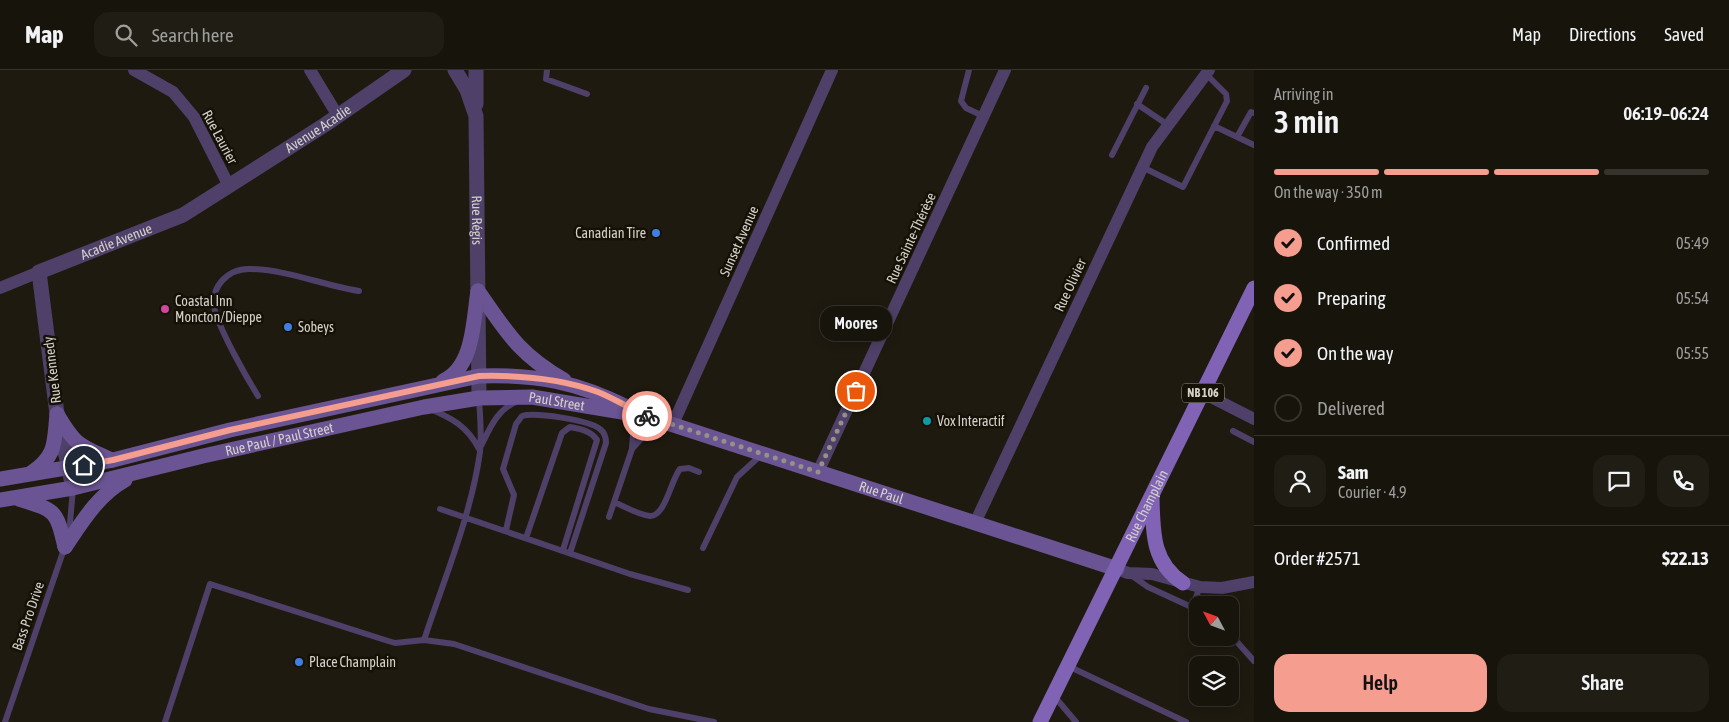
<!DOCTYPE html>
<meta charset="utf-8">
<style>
body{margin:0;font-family:"Asap Condensed",sans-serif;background:#201d15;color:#f1f3f6;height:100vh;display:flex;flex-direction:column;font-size:19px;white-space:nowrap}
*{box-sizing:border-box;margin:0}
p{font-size:16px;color:#9e9e9d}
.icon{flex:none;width:28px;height:28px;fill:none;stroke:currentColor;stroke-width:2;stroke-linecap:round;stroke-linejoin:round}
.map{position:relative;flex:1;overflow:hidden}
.sheet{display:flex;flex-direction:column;background:#17140c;width:475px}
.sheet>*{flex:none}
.needle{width:32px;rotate:311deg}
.fabs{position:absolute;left:1189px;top:526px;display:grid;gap:10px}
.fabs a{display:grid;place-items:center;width:50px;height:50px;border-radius:10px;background:#17140c;box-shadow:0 2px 12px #0003,0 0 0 1px #36332d;font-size:25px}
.pin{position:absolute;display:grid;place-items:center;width:42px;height:42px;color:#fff;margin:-21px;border:2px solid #fff;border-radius:50%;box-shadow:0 1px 5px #0007}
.courier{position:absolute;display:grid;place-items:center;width:50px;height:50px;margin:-25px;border:4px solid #f59d8e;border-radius:50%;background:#fff;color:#222;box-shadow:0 1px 6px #0007}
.bubble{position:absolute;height:35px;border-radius:15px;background:#17140c;box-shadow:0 2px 12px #0003,0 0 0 1px #36332d;font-size:16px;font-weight:600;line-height:35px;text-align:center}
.headline em{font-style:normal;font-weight:600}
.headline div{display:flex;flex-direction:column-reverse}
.headline{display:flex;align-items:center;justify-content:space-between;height:85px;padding:0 20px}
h1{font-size:32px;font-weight:600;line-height:38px}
.bar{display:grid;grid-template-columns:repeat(4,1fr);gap:8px 5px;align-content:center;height:60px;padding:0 20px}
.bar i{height:6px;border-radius:4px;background:#36332d}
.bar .selected{background:#f59d8e}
.bar p{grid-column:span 4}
.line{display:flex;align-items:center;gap:12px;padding:0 20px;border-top:1px solid #36332d}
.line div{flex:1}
.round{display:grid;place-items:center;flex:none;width:52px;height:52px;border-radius:15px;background:#201d15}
ol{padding:0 20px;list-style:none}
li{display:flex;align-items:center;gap:15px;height:55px}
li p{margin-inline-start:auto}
li .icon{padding:5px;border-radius:50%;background:#f59d8e;color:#111;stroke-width:4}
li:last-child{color:#9e9e9d}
li i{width:28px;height:28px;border:2px solid #36332d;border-radius:50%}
.action{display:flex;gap:10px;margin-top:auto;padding:10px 20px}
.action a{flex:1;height:58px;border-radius:15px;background:#f59d8e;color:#111;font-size:20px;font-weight:600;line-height:58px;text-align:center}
.action a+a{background:#201d15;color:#f1f3f6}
header{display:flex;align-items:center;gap:30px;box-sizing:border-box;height:70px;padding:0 25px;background:#17140c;border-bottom:1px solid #36332d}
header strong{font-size:24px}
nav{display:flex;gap:28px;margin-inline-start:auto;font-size:18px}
.search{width:350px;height:45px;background:#201d15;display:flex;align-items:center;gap:12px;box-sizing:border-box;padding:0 18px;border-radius:15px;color:#9e9e9d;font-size:19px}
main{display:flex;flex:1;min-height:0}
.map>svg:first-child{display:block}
</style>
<header>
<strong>Map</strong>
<div class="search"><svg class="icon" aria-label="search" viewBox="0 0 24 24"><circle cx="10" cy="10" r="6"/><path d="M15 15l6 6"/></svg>Search here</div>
<nav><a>Map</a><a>Directions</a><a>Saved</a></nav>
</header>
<main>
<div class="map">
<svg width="1254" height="652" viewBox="0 0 1254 652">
<rect width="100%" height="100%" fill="#1f1a10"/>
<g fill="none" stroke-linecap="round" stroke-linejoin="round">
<!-- service -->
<path stroke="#4e4068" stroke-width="6" d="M547,0L546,9L587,24
M969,0L961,31L966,38L983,46
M1137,34L1168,55
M1214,56L1254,75
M1237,67L1251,42L1254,43
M1112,85L1146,18
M1142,97L1183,117L1227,31L1226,24L1206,4
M258,326C245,305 222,264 215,241C209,217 228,198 251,199C288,200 322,215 359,221
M430,339C452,348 468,357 479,379
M624,344L633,364L632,378
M1233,361L1254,372
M481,376C490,358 497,339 518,331
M614,432C624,436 638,445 650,446C665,447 671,410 680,399L689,398L699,402
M440,439L630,504L688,520
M609,447L632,379L657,351
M506,460L514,425L503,399L516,354L522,346C535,342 589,350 600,359C604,362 606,368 606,373L570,483
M69,464L73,419
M526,468L562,363L570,357C581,359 591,361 597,370L563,480
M703,478L737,407L761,385
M1131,505L1148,517L1198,540
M1192,537L1200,517
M1230,564L1254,591
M424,570C444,509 471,446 480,382C482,365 480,346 479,328
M1068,596L1186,652
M1054,626L1076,652
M5,652L65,476
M165,652L210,514L385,570L395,573L424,570L454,574L649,639L714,652"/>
<!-- minor -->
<path stroke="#4e4068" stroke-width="12" d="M134,0L173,22L194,47L229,116
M310,0L338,46
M0,218L39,202
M1203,323L1254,349
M673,354L832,0
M818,402L1005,0
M975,453L1152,77L1209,0
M1117,499L1128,503L1152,504L1200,517L1222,518L1254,512"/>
<!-- tertiary -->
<g stroke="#4e4068" stroke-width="15">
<path id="s1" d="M455,0L467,20L476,46L479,328"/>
<path d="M476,34V0"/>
<path id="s2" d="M73,418L57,344L39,202L183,145L326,54L404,0"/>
</g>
<!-- secondary -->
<g stroke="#6b5493" stroke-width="15">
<path d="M478,221C507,263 519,284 564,310"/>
<path d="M443,311C474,297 473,251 478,221"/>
<path d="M57,344C75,375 79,376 112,390"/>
<path d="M31,403C57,386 54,372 57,344"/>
<path d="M0,409L113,390L230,360L479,306C536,304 578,312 629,338"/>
<path d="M19,429C56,441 56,439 65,477"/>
<path id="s3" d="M0,430L73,418L203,386L424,337L479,328L532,327L646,346L1117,499"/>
<path d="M65,477C82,452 98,425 125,410"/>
</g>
<!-- primary -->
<g stroke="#8163b5" stroke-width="15">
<path d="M1152,428C1153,462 1152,493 1183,513"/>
<path id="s4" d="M1040,652L1254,218"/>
</g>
</g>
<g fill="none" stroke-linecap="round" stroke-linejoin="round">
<!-- done -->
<path stroke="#959189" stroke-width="5" stroke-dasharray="0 9" d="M647,346L818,402L856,321"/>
<!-- route -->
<path stroke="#f59d8e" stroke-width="6" d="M84,395L113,390L230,360L479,306C519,305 560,308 598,322C615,329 631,339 647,346"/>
</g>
<!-- markers -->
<g fill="#3f7fe0" stroke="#151107" stroke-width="2">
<circle cx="656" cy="163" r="5"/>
<circle cx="288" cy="257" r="5"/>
<circle cx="299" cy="592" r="5"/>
</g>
<circle fill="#d1479c" stroke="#151107" stroke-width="2" cx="165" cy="239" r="5"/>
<circle fill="#0f9aa8" stroke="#151107" stroke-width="2" cx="927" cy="351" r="5"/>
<g text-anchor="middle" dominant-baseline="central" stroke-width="5" stroke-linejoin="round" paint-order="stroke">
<!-- shield labels -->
<rect fill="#151107" stroke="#9b9790" stroke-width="1" x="1182" y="313.5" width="42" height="19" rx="4"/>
<g font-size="12" font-weight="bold" fill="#d4d1ca">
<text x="1203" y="323">NB 106</text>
</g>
<!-- street labels -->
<g font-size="14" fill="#d4d1ca" stroke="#151107">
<text stroke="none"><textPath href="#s2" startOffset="534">Avenue Acadie</textPath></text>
<text transform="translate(220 67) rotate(62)">Rue Laurier</text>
<text stroke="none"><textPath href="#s1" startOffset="155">Rue Régis</textPath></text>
<text transform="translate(911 168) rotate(-65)">Rue Sainte-Thérèse</text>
<text stroke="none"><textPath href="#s2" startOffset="302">Acadie Avenue</textPath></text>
<text transform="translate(739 171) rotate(-66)">Sunset Avenue</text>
<text transform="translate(1070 215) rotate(-65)">Rue Olivier</text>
<text transform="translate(52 300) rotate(-97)">Rue Kennedy</text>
<text stroke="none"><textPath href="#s3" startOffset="568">Paul Street</textPath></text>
<text stroke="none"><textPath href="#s3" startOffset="286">Rue Paul / Paul Street</textPath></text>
<text stroke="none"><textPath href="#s3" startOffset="906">Rue Paul</textPath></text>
<text stroke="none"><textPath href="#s4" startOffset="241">Rue Champlain</textPath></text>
<text transform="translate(28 546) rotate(-71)">Bass Pro Drive</text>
</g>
<!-- poi labels -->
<g font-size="14" fill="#d4d1ca" stroke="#151107" text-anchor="start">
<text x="646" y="163" text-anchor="end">Canadian Tire</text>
<text x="175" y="231">Coastal Inn<tspan x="175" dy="16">Moncton/Dieppe</tspan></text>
<text x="298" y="257">Sobeys</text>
<text x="937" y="351">Vox Interactif</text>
<text x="309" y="592">Place Champlain</text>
</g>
</g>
</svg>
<div class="fabs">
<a><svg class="needle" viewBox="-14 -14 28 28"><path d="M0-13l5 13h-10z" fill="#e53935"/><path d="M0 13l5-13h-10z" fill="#9e9e9d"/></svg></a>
<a><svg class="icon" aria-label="layers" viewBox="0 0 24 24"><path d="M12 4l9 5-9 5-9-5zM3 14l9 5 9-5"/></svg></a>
</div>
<div class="pin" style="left:856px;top:321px;background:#ea580c"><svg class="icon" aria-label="bag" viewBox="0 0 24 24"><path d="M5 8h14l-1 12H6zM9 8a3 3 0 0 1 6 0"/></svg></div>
<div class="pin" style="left:84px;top:395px;background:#1f2937"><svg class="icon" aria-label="home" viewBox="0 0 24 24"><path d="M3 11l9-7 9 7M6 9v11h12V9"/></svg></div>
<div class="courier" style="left:647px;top:346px"><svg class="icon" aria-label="bike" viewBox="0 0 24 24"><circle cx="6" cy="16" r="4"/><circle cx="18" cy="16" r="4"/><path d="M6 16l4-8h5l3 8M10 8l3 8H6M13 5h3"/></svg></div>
<div class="bubble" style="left:820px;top:236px;width:72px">Moores</div>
</div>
<section class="sheet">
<div class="headline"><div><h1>3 min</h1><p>Arriving in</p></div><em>06:19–06:24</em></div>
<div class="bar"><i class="selected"></i><i class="selected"></i><i class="selected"></i><i></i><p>On the way · 350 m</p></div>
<ol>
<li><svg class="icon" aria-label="check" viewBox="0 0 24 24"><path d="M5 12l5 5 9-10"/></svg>Confirmed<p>05:49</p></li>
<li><svg class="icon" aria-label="check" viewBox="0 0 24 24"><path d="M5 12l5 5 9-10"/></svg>Preparing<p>05:54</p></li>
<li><svg class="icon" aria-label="check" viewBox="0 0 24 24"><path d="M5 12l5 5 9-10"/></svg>On the way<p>05:55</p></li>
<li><i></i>Delivered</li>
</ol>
<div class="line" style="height:90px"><a class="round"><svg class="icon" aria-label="person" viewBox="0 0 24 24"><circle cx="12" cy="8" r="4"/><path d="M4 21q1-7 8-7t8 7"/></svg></a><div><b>Sam</b><p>Courier · 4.9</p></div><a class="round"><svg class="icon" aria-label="chat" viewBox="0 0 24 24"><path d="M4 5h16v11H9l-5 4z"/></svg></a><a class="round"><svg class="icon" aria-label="phone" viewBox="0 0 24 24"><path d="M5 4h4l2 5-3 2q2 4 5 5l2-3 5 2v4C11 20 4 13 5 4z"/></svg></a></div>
<div class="line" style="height:65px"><div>Order #2571</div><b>$22.13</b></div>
<div class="action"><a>Help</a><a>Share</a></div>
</section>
</main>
